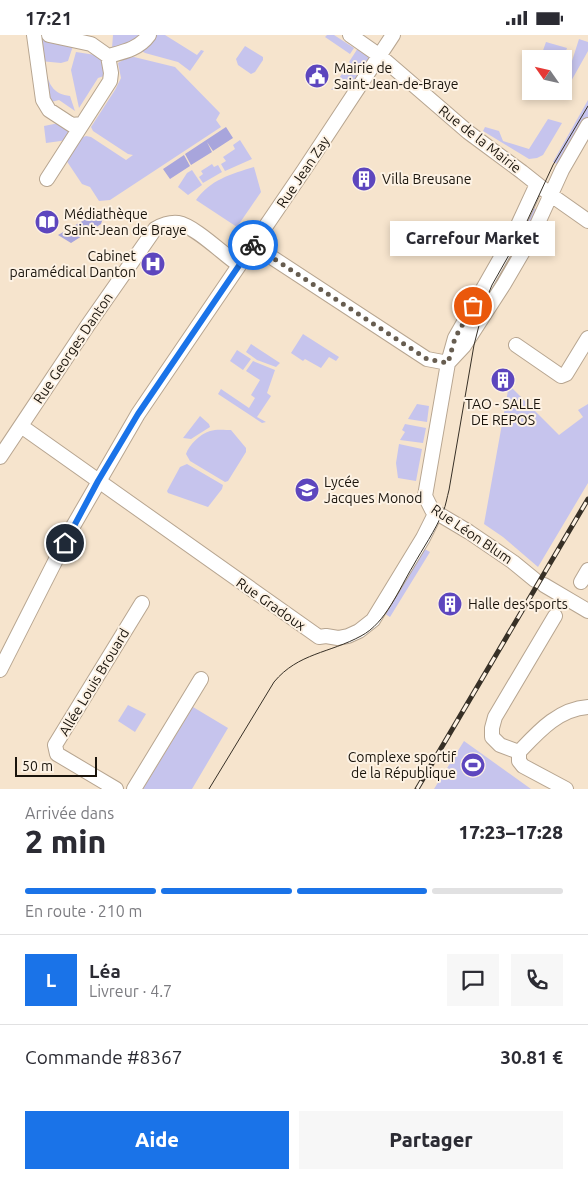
<!DOCTYPE html>
<html lang="fr">
<meta charset="utf-8">
<style>
body{margin:0;font-family:Ubuntu,sans-serif;background:#f7f7f7;color:#2b2b33;height:100vh;display:flex;flex-direction:column;font-size:19px;white-space:nowrap}
*{box-sizing:border-box;margin:0}
p{font-size:16px;color:#7c7c81}
.icon{flex:none;width:28px;height:28px;fill:none;stroke:currentColor;stroke-width:2;stroke-linecap:round;stroke-linejoin:round}
.map{position:relative;height:754px;overflow:hidden}
.panel{display:flex;flex-direction:column;background:#fff;flex:1}
.panel>*{flex:none}
.needle{width:32px;rotate:304deg}
.fabs{position:absolute;left:522px;top:15px;display:grid;gap:10px}
.fabs a{display:grid;place-items:center;width:50px;height:50px;border-radius:0px;background:#fff;box-shadow:0 2px 8px #0003;font-size:25px}
.scale{position:absolute;left:15px;bottom:12px;width:82px;box-sizing:border-box;padding-left:5px;border:2px solid #1a140c;border-top:0;font-size:14px;line-height:18px;white-space:nowrap;color:#1a140c;-webkit-text-stroke:4px #fdf2e4;paint-order:stroke}
.pin{position:absolute;display:grid;place-items:center;width:42px;height:42px;color:#fff;margin:-21px;border:2px solid #fff;border-radius:50%;box-shadow:0 1px 5px #0007}
.courier{position:absolute;display:grid;place-items:center;width:50px;height:50px;margin:-25px;border:4px solid #1a73e8;border-radius:50%;background:#fff;color:#222;box-shadow:0 1px 6px #0007}
.bubble{position:absolute;height:35px;border-radius:0px;background:#fff;box-shadow:0 2px 8px #0003;font-size:16px;font-weight:800;line-height:35px;text-align:center}
.headline em{font-style:normal;font-weight:800}
.headline div{display:flex;flex-direction:column-reverse}
.headline{display:flex;align-items:center;justify-content:space-between;height:85px;padding:0 25px}
h1{font-size:32px;font-weight:800;line-height:38px}
.bar{display:grid;grid-template-columns:repeat(4,1fr);gap:8px 5px;align-content:center;height:60px;padding:0 25px}
.bar i{height:6px;border-radius:4px;background:#e1e1e2}
.bar .active{background:#1a73e8}
.bar p{grid-column:span 4}
.line{display:flex;align-items:center;gap:12px;padding:0 25px;border-top:1px solid #e1e1e2}
.line div{flex:1}
.round{display:grid;place-items:center;flex:none;width:52px;height:52px;border-radius:0px;background:#f7f7f7}
.cta{display:flex;gap:10px;margin-top:auto;padding:10px 25px}
.cta a{flex:1;height:58px;border-radius:0px;background:#1a73e8;color:#fff;font-size:20px;font-weight:800;line-height:58px;text-align:center}
.cta a+a{background:#f7f7f7;color:#2b2b33}
.status{display:flex;justify-content:space-between;align-items:center;height:35px;padding:0 25px;background:#fff;direction:ltr}
.status svg{height:14px;fill:currentColor}
.map>svg:first-child{display:block}
</style>
<div class="status"><b>17:21</b><svg viewBox="0 0 49 12"><path d="M0 12V9h3v3zM5 12V6h3v6zM10 12V3h3v9zM15 12V0h3v12zM26 1h20v11H26zM47 4h2v5h-2z"/></svg></div>
<div class="map">
<svg width="588" height="754" viewBox="0 0 588 754">
<rect width="100%" height="100%" fill="#f6e4cd"/>
<!-- green -->
<path fill="#c6c4ed" d="M113,0H143L133,9L112,13Z
M153,0H165L197,20L201,15L204,16L190,36L178,27L145,18L140,15Z
M327,0H334L354,13L350,19L325,2Z
M42,3L73,11L68,26L61,28L40,26L38,6Z
M579,4L588,7V16L565,57L564,51Z
M546,7L567,13L563,24H540Z
M245,11L263,22V25L255,37L251,39L238,30L236,24Z
M358,13L369,22L362,37L349,27Z
M76,17L102,21L107,40L98,43L79,73L71,35Z
M134,22L175,32L220,78L216,85L221,92L110,165L99,166L90,152L82,149L66,125L78,104L86,101L91,102L126,125L133,120L128,119L93,96L91,92L115,55L121,43L118,28L126,23Z
M346,33L358,40L351,50L331,55Z
M42,37L46,38C50,51 54,59 70,61L75,76L59,65L51,67L46,63Z
M588,65V84L561,131L553,127Z
M548,84L562,88L543,120L537,123L529,124L483,96L485,92L499,96L503,106L529,114Z
M64,87L71,92L68,105L46,108L44,91Z
M240,105L252,124L225,136L221,129L226,126L223,122L235,114L233,110Z
M212,129L214,132L218,130L222,137L203,148L199,142L203,139L201,136Z
M254,132L261,157L237,192L196,165C210,145 231,139 254,132Z
M192,135L202,150L188,160L178,152L187,138Z
M531,172L541,176L477,283L485,262Z
M303,299L339,322L336,326L329,322L321,333L305,324L303,326L291,318Z
M251,309L280,328L276,332L257,325L246,317Z
M237,315L251,324L243,335L230,326Z
M253,326L275,335L267,358L271,361L257,382L266,387L262,388L218,359L221,354L249,373L255,363L251,360L260,345L246,336Z
M509,350L559,400L583,382L578,375L588,369V448L538,532L503,502L484,489Z
M417,369L429,371L427,387L408,384Z
M200,381L209,389L210,392L191,404L183,403Z
M405,389L426,393L423,408L400,405L405,397L402,395Z
M231,395L246,413V417L228,446L225,447L190,426L186,419C189,410 200,399 210,396C216,394 225,395 231,395Z
M399,409L422,414L416,446L398,443L396,428Z
M187,429L223,450L222,454L208,472L168,458L167,456L180,432Z
M421,512L430,517L390,582L382,577Z
M128,670L146,679L135,697L118,686Z
M193,672L228,693L192,754H143Z
M464,706L531,754H434Z"/>
<!-- water -->
<path fill="#a8a5dc" d="M226,92L233,103L213,116L207,107L212,117L191,130L185,119Z
M184,120L190,131L170,144L163,134Z
M100,179L103,183L101,189L71,208L58,200L93,180Z"/>
<g fill="none" stroke-linecap="round" stroke-linejoin="round">
<defs>
<path id="minor" d="M34,0L43,65L49,75L72,90L82,89
M49,0L91,9L108,21
M350,0L380,21L468,97L522,137L551,160L588,186
M108,21C123,17 139,14 149,0
M47,144L110,46L111,38L108,21
M253,210L427,324L448,328
M516,310L561,341L566,339L588,303
M449,327L464,311L504,249L532,201L562,135L588,90
M21,391L319,602L326,601L338,603L348,601L359,596L373,585L423,503L436,477
M0,422L88,290L155,194C162,190 169,187 178,188C195,191 224,220 239,230
M535,545L513,527L469,497L432,475L425,461L448,328L455,303L512,203L537,149
M581,547L588,535
M544,550L588,576
M0,635L72,493L138,379L304,135L393,0
M519,717L500,710L492,702V693L495,682L555,581
M116,754L57,719L55,710L142,568
M134,754L201,644
M566,754L523,731L519,726V717C538,697 558,674 588,672"/>
</defs>
<!-- minor casing -->
<use href="#minor" stroke="#b7a590" stroke-width="16"/>
<!-- minor -->
<use href="#minor" stroke="#fff" stroke-width="14"/>
<!-- tram -->
<path stroke="#373026" stroke-width="1" d="M209,754L274,647C298,618 330,618 361,601C386,588 399,554 413,531C423,513 435,496 443,477C446,470 447,462 449,455L474,310L485,267L492,250L522,197L553,130L588,71"/>
<defs>
<path id="rail" d="M417,754L588,464"/>
</defs>
<!-- rail casing -->
<use href="#rail" stroke="#373026" stroke-width="5"/>
<!-- rail -->
<use href="#rail" stroke="#fdf2e4" stroke-width="3" stroke-dasharray="9" stroke-linecap="butt"/>
</g>
<g fill="none" stroke-linecap="round" stroke-linejoin="round">
<!-- done -->
<path stroke="#675d50" stroke-width="5" stroke-dasharray="0 9" d="M253,210L427,324L448,328L455,303L473,271"/>
<!-- route -->
<path stroke="#1a73e8" stroke-width="6" d="M65,508L98,446L138,379L253,210"/>
</g>
<!-- icons -->
<defs>
<symbol id="civic-disc" viewBox="-11 -11 22 22"><circle r="9.5" fill="#5d46be" stroke="#fdf2e4"/><path d="M-.6-6.5H3V-4.5H.6V-3L4-1V1h2V6H-6V1h2V-1L-.6-3ZM-1.2 2.5V6h2.4V2.5Z" fill="#fff"/></symbol>
<symbol id="building-disc" viewBox="-11 -11 22 22"><circle r="9.5" fill="#5d46be" stroke="#fdf2e4"/><path d="M-4-6H4V6H1V3H-1V6H-4ZM-2.5-4.3h1.7v1.8h-1.7ZM.8-4.3h1.7v1.8H.8ZM-2.5-1h1.7V.8h-1.7ZM.8-1h1.7V.8H.8Z" fill="#fff"/></symbol>
<symbol id="library-disc" viewBox="-11 -11 22 22"><circle r="9.5" fill="#5d46be" stroke="#fdf2e4"/><path d="M-6-4Q-3-5.5-.7-3.5V5Q-3 3-6 4ZM6-4Q3-5.5 .7-3.5V5Q3 3 6 4Z" fill="#fff"/></symbol>
<symbol id="hospital-disc" viewBox="-11 -11 22 22"><circle r="9.5" fill="#5d46be" stroke="#fdf2e4"/><path d="M-5-5h3v3.5h4V-5h3V5h-3V1.5h-4V5h-3Z" fill="#fff"/></symbol>
<symbol id="school-disc" viewBox="-11 -11 22 22"><circle r="9.5" fill="#5d46be" stroke="#fdf2e4"/><path d="M0-5L7-2L0 1L-7-2ZM-4 1L0 2.5L4 1V4Q0 6-4 4Z" fill="#fff"/></symbol>
<symbol id="stadium-disc" viewBox="-11 -11 22 22"><circle r="9.5" fill="#5d46be" stroke="#fdf2e4"/><path d="M0-5a6.5 5 0 1 0 0 10a6.5 5 0 1 0 0-10ZM-3.5-1.8h7v3.6h-7Z" fill="#fff"/></symbol>
</defs>
<g fill-rule="evenodd">
<use href="#civic-disc" x="303" y="27" width="28" height="28"/>
<use href="#building-disc" x="350" y="130" width="28" height="28"/>
<use href="#library-disc" x="33" y="173" width="28" height="28"/>
<use href="#hospital-disc" x="139" y="215" width="28" height="28"/>
<use href="#building-disc" x="489" y="331" width="28" height="28"/>
<use href="#school-disc" x="293" y="441" width="28" height="28"/>
<use href="#building-disc" x="436" y="555" width="28" height="28"/>
<use href="#stadium-disc" x="459" y="716" width="28" height="28"/>
</g>
<g text-anchor="middle" dominant-baseline="central" stroke-width="4" stroke-linejoin="round" paint-order="stroke">
<!-- poi labels -->
<g font-size="14" fill="#1a140c" stroke="#fdf2e4" text-anchor="start">
<text x="334" y="33">Mairie de<tspan x="334" dy="16">Saint-Jean-de-Braye</tspan></text>
<text x="382" y="144">Villa Breusane</text>
<text x="64" y="179">Médiathèque<tspan x="64" dy="16">Saint-Jean de Braye</tspan></text>
<text x="136" y="221" text-anchor="end">Cabinet<tspan x="136" dy="16">paramédical Danton</tspan></text>
<text x="503" y="369" text-anchor="middle">TAO - SALLE<tspan x="503" dy="16">DE REPOS</tspan></text>
<text x="324" y="447">Lycée<tspan x="324" dy="16">Jacques Monod</tspan></text>
<text x="468" y="569">Halle des sports</text>
<text x="456" y="722" text-anchor="end">Complexe sportif<tspan x="456" dy="16">de la République</tspan></text>
</g>
<!-- street labels -->
<g font-size="14" fill="#1a140c" stroke="#fdf2e4">
<text transform="translate(480 104) rotate(38)">Rue de la Mairie</text>
<text transform="translate(303 137) rotate(-56)">Rue Jean Zay</text>
<text transform="translate(73 313) rotate(-56)">Rue Georges Danton</text>
<text transform="translate(472 499) rotate(34)">Rue Léon Blum</text>
<text transform="translate(271 569) rotate(35)">Rue Gradoux</text>
<text transform="translate(94 647) rotate(-59)">Allée Louis Brouard</text>
</g>
</g>
</svg>
<div class="fabs">
<a><svg class="needle" viewBox="-14 -14 28 28"><path d="M0-13l5 13h-10z" fill="#e53935"/><path d="M0 13l5-13h-10z" fill="#7c7c81"/></svg></a>
</div>
<div class="scale">50 m</div>
<div class="pin" style="left:473px;top:271px;background:#ea580c"><svg class="icon" aria-label="bag" viewBox="0 0 24 24"><path d="M5 8h14l-1 12H6zM9 8a3 3 0 0 1 6 0"/></svg></div>
<div class="pin" style="left:65px;top:508px;background:#1f2937"><svg class="icon" aria-label="home" viewBox="0 0 24 24"><path d="M3 11l9-7 9 7M6 9v11h12V9"/></svg></div>
<div class="courier" style="left:253px;top:210px"><svg class="icon" aria-label="bike" viewBox="0 0 24 24"><circle cx="6" cy="16" r="4"/><circle cx="18" cy="16" r="4"/><path d="M6 16l4-8h5l3 8M10 8l3 8H6M13 5h3"/></svg></div>
<div class="bubble" style="left:390px;top:186px;width:165px">Carrefour Market</div>
</div>
<section class="panel">
<div class="headline"><div><h1>2 min</h1><p>Arrivée dans</p></div><em>17:23–17:28</em></div>
<div class="bar"><i class="active"></i><i class="active"></i><i class="active"></i><i></i><p>En route · 210 m</p></div>
<div class="line" style="height:90px"><b class="round" style="background:#1a73e8;color:#fff">L</b><div><b>Léa</b><p>Livreur · 4.7</p></div><a class="round"><svg class="icon" aria-label="chat" viewBox="0 0 24 24"><path d="M4 5h16v11H9l-5 4z"/></svg></a><a class="round"><svg class="icon" aria-label="phone" viewBox="0 0 24 24"><path d="M5 4h4l2 5-3 2q2 4 5 5l2-3 5 2v4C11 20 4 13 5 4z"/></svg></a></div>
<div class="line" style="height:65px"><div>Commande #8367</div><b>30.81 €</b></div>
<div class="cta"><a>Aide</a><a>Partager</a></div>
</section>
